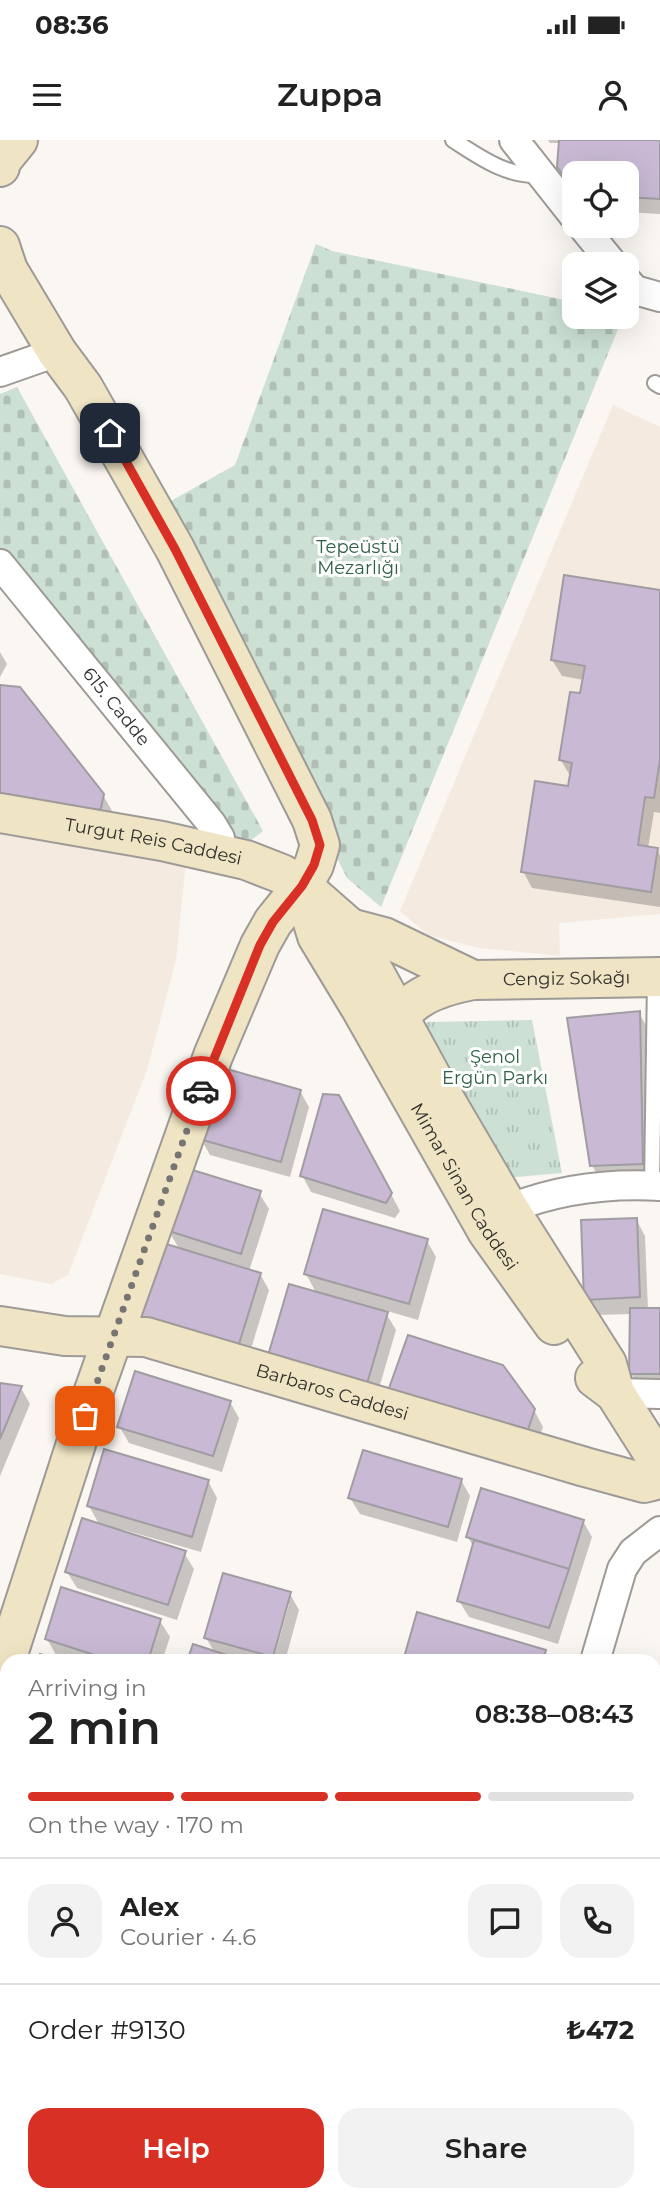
<!DOCTYPE html>
<meta charset="utf-8">
<style>
body{margin:0;font-family:Montserrat,sans-serif;background:#f2f2f2;color:#222;height:100vh;display:flex;flex-direction:column;font-size:26px;white-space:nowrap}
*{box-sizing:border-box;margin:0}
p{font-size:23px;color:#767676}
.icon{flex:none;width:38px;height:38px;fill:none;stroke:currentColor;stroke-width:2;stroke-linecap:round;stroke-linejoin:round}
.map{position:relative;flex:1;overflow:hidden}
.drawer{position:absolute;left:0px;top:1514px;width:662px;height:548px;display:flex;flex-direction:column;background:#fff;border-radius:21px 21px 0 0;box-shadow:0 7px 28px #0002}
.drawer>*{flex:none}
.buttons{position:absolute;left:562px;top:21px;display:grid;gap:14px}
.buttons a{display:grid;place-items:center;width:77px;height:77px;border-radius:14px;background:#fff;box-shadow:0 7px 28px #0002;font-size:35px}
.pin{position:absolute;display:grid;place-items:center;width:60px;height:60px;color:#fff;margin:-30px;border-radius:14px;box-shadow:0 4px 10px #0006}
.courier{position:absolute;display:grid;place-items:center;width:70px;height:70px;margin:-35px;border:5px solid #d93025;border-radius:50%;background:#fff;color:#222;box-shadow:0 2px 9px #0007}
.summary em{font-style:normal;font-weight:600}
.summary div{display:flex;flex-direction:column-reverse}
.summary{display:flex;align-items:center;justify-content:space-between;height:119px;padding:0 28px}
h1{font-size:46px;font-weight:600;line-height:52px}
.bar{display:grid;grid-template-columns:repeat(4,1fr);gap:10px 7px;align-content:center;height:84px;padding:0 28px}
.bar i{height:9px;border-radius:5px;background:#e0e0e0}
.bar .active{background:#d93025}
.bar p{grid-column:span 4}
.line{display:flex;align-items:center;gap:18px;padding:0 28px;border-top:2px solid #e0e0e0}
.line div{flex:1}
.round{display:grid;place-items:center;flex:none;width:74px;height:74px;border-radius:21px;background:#f2f2f2}
.button{display:flex;gap:14px;margin-top:auto;padding:14px 28px}
.button a{flex:1;height:80px;border-radius:21px;background:#d93025;color:#fff;font-size:28px;font-weight:600;line-height:80px;text-align:center}
.button a+a{background:#f2f2f2;color:#222}
.status{display:flex;justify-content:space-between;align-items:center;height:49px;padding:0 35px;background:#fff;direction:ltr}
.status svg{height:19px;fill:currentColor}
header{display:flex;justify-content:space-between;align-items:center;height:91px;padding:0 28px;background:#fff;font-size:32px;font-weight:600}
.map>svg:first-child{display:block}
</style>
<div class="status"><b>08:36</b><svg viewBox="0 0 49 12"><path d="M0 12V9h3v3zM5 12V6h3v6zM10 12V3h3v9zM15 12V0h3v12zM26 1h20v11H26zM47 4h2v5h-2z"/></svg></div>
<header><svg class="icon" aria-label="menu" viewBox="0 0 24 24"><path d="M4 6h16M4 12h16M4 18h16"/></svg>Zuppa<svg class="icon" aria-label="person" viewBox="0 0 24 24"><circle cx="12" cy="8" r="4"/><path d="M4 21q1-7 8-7t8 7"/></svg></header>
<div class="map">
<svg width="660" height="2061" viewBox="0 0 660 2061">
<defs>
<pattern id="grass-tufts" width="24" height="20" patternUnits="userSpaceOnUse" patternTransform="scale(1.75)"><rect width="24" height="20" fill="#cce0d4"/><path d="M3 7l-1-3M5 7V3M7 7l1-3M15 17l-1-3M17 17v-4M19 17l1-3" fill="none" stroke="#b0c0b6"/></pattern>
<pattern id="cemetery-stones" width="16" height="16" patternUnits="userSpaceOnUse" patternTransform="scale(1.75)"><rect width="16" height="16" fill="#cce0d4"/><path d="M2 7V4a2 2 0 0 1 4 0v3zM10 15v-3a2 2 0 0 1 4 0v3z" fill="#b0c0b6"/></pattern>
</defs>
<rect width="100%" height="100%" fill="#faf6f2"/>
<!-- built -->
<path fill="#f4eae0" d="M613,265L660,287V774L559,783L560,816L479,808L428,795L400,771Z
M0,692L186,721L176,820L147,930L68,1135L51,1144L0,1134Z"/>
<!-- grass -->
<path fill="url(#grass-tufts)" d="M532,880L562,1033L506,1038L423,893L427,882Z"/>
<!-- cemetery -->
<path fill="url(#cemetery-stones)" d="M316,104L332,111L574,162V177H623L381,767L347,738L162,366L235,325Z
M17,247L263,691L236,712L0,413V254Z"/>
<!-- shadow -->
<path fill="#0003" d="M548,0H660V74L626,72V33H574V50L559,27L560,3H550Z
M660,452V673L654,672L648,708L657,710L660,715V767L532,748L523,731L570,648V636L561,620L582,555L584,540L562,536L552,520Z
M0,512L7,524L0,537Z
M0,546L103,655L115,676L0,683Z
M639,873L648,889L651,1040L601,1042L592,1025Z
M300,951L309,967L290,1037L210,1015L201,999Z
M348,973L400,1071L395,1078L311,1052L302,1035Z
M259,1053L269,1069L249,1131L260,1134L269,1150L247,1222L168,1090Z
M636,1079L645,1096L648,1170H660V1250H640L631,1233L632,1174L595,1175L585,1159Z
M427,1101L436,1117L418,1180L384,1170L396,1190L375,1262L306,1134Z
M0,1244L21,1248L30,1264L0,1336Z
M230,1262L239,1278L222,1332L129,1303L119,1286Z
M534,1270L543,1287L532,1319L396,1278Z
M461,1340L470,1356L457,1402L360,1374L350,1358Z
M208,1341L217,1358L201,1412L124,1390L123,1393L184,1413L194,1429L177,1480L77,1448L67,1432L100,1386L89,1366Z
M583,1381L592,1397L558,1504L469,1477L459,1461L474,1408L468,1397Z
M290,1454L299,1470L285,1521H273L289,1464H286L270,1521H189L215,1513L206,1498Z
M160,1481L170,1497L162,1521H74L56,1515L47,1499Z
M545,1511L550,1521H404Z
M654,1670L658,1675L654,1687Z
M0,1701L7,1703V1847L0,1845Z
M654,1820L660,1822V1932L656,1944L654,1943Z
M0,1853L7,1855V1949L0,1947Z
M0,1953L7,1957V2033L0,2022Z
M58,2054H113L111,2061H78Z
M145,2054H237L235,2061H143Z
M461,2054H578L576,2061H458Z"/>
<!-- building -->
<path fill="#c9b9d4" stroke="#a09da2" stroke-width="2" d="M559,0H660V59L626,57V33H574V49L557,27Z
M564,435L660,450V620L654,658L645,657L638,705L658,708L651,752L521,732L535,641L568,646L572,623L559,620L570,552L580,553L585,526L551,520Z
M0,545L20,547L104,654L101,668L89,677L0,666Z
M640,871L643,1024L590,1026L567,878Z
M220,927L301,950L281,1022L199,999Z
M323,954L339,955L392,1053L386,1063L300,1036Z
M186,1028L261,1051L241,1114L166,1090Z
M323,1069L428,1099L409,1164L304,1134Z
M637,1078L640,1157L584,1160L581,1080Z
M163,1103L261,1133L238,1207L140,1177Z
M289,1144L388,1172L366,1247L267,1219Z
M630,1168H660V1234H629Z
M408,1195L503,1225L535,1269L523,1304L384,1262Z
M135,1231L231,1261L213,1316L117,1287Z
M0,1243L22,1246L0,1299Z
M104,1309L209,1340L192,1397L87,1366Z
M363,1310L462,1339L448,1387L348,1358Z
M481,1348L584,1380L569,1429L466,1397Z
M82,1378L186,1411L168,1465L65,1432Z
M474,1400L569,1429L549,1488L457,1461Z
M223,1433L291,1452L273,1517L204,1498Z
M61,1447L161,1479L148,1521H113L45,1499Z
M417,1472L546,1510L543,1521H403Z
M193,1504L245,1521H187Z
M40,1514L63,1521H38Z
M0,1699L7,1701V1835L0,1833Z
M660,1711V1756L654,1755V1732Z
M654,1818L660,1820V1887L654,1905Z
M0,1851L7,1853V1936L0,1934Z
M0,1951L7,1953L0,1976Z
M7,2000V2026L0,2024Z
M0,2047L7,2049V2054H23L43,2061H0Z
M143,2054H224L222,2061H141Z
M459,2054H564L562,2061H457Z"/>
<g fill="none" stroke-linecap="round" stroke-linejoin="round">
<defs>
<path id="lane" d="M453,0C481,18 507,37 541,35
M655,243L660,246
M652,1045L655,838"/>
<g id="street">
<path d="M514,0L574,76"/>
<path d="M582,86L613,124"/>
<path d="M626,140L635,150L660,157"/>
<path d="M0,232L57,212"/>
<path id="s1" d="M0,424L211,683L220,698L222,714"/>
<path d="M509,1069C558,1049 607,1043 660,1046"/>
<path d="M615,1253L660,1254"/>
<path d="M595,1521L622,1429L633,1412L660,1391"/>
<path d="M123,2061L125,2054"/>
<path d="M432,2061L434,2054"/>
</g>
<g id="secondary">
<path d="M0,27L1,21L18,0"/>
<path d="M0,106L8,130L57,212L83,247L175,409L312,680L320,705L314,725L302,746L273,782L260,805L213,916L85,1276L0,1539"/>
<path id="s2" d="M0,673L162,701L246,720L282,734L302,746L350,788L430,934L509,1069L607,1224L615,1253"/>
<path id="s3" d="M302,746L317,796L360,867L487,1091L554,1185"/>
<path d="M350,788L384,797L473,840"/>
<path id="s4" d="M390,898C400,859 437,847 473,840L660,837"/>
<path id="s5" d="M0,1186L65,1196L146,1197L585,1327L644,1343L660,1339"/>
<path d="M595,1238L615,1253L660,1324"/>
<path d="M0,1634L7,1635"/>
<path d="M654,1770L660,1771"/>
</g>
</defs>
<!-- lane casing -->
<use href="#lane" stroke="#9e9a97" stroke-width="18"/>
<!-- street casing -->
<use href="#street" stroke="#9e9a97" stroke-width="32"/>
<!-- secondary casing -->
<use href="#secondary" stroke="#9e9a97" stroke-width="42"/>
<!-- lane -->
<use href="#lane" stroke="#fff" stroke-width="14"/>
<!-- street -->
<use href="#street" stroke="#fff" stroke-width="28"/>
<!-- secondary -->
<use href="#secondary" stroke="#efe4c3" stroke-width="38"/>
</g>
<g fill="none" stroke-linecap="round" stroke-linejoin="round">
<!-- done -->
<path stroke="#777573" stroke-width="7" stroke-dasharray="0 12.6" d="M85,1276L201,951"/>
<!-- route -->
<path stroke="#d93025" stroke-width="9" d="M110,293L175,409L312,680L320,705L314,725L302,746L273,782L260,805L201,951"/>
</g>
<g text-anchor="middle" dominant-baseline="central" stroke-width="6" stroke-linejoin="round" paint-order="stroke">
<!-- park labels -->
<g font-size="18" fill="#2d6146" stroke="#fff">
<text x="358" y="407">Tepeüstü<tspan x="358" dy="21">Mezarlığı</tspan></text>
<text x="495" y="917">Şenol<tspan x="495" dy="21">Ergün Parkı</tspan></text>
</g>
<!-- street labels -->
<g font-size="18" fill="#31302e" stroke="#fff">
<text stroke="none"><textPath href="#s1" startOffset="184">615. Cadde</textPath></text>
<text stroke="none"><textPath href="#s2" startOffset="156">Turgut Reis Caddesi</textPath></text>
<text stroke="none"><textPath href="#s4" startOffset="201">Cengiz Sokağı</textPath></text>
<text stroke="none"><textPath href="#s3" startOffset="343">Mimar Sinan Caddesi</textPath></text>
<text stroke="none"><textPath href="#s5" startOffset="341">Barbaros Caddesi</textPath></text>
</g>
</g>
</svg>
<div class="buttons">
<a><svg class="icon" aria-label="locate" viewBox="0 0 24 24"><circle cx="12" cy="12" r="6"/><path d="M12 2v4M12 18v4M2 12h4M18 12h4"/></svg></a>
<a><svg class="icon" aria-label="layers" viewBox="0 0 24 24"><path d="M12 4l9 5-9 5-9-5zM3 14l9 5 9-5"/></svg></a>
</div>
<div class="pin" style="left:85px;top:1276px;background:#ea580c"><svg class="icon" aria-label="bag" viewBox="0 0 24 24"><path d="M5 8h14l-1 12H6zM9 8a3 3 0 0 1 6 0"/></svg></div>
<div class="pin" style="left:110px;top:293px;background:#1f2937"><svg class="icon" aria-label="home" viewBox="0 0 24 24"><path d="M3 11l9-7 9 7M6 9v11h12V9"/></svg></div>
<div class="courier" style="left:201px;top:951px"><svg class="icon" aria-label="car" viewBox="0 0 24 24"><path d="M5 17H2v-5l4-1 3-4h7l3 4 3 1v5h-3M9 17h6M6 11h13"/><circle cx="7" cy="17" r="2"/><circle cx="17" cy="17" r="2"/></svg></div>
<section class="drawer">
<div class="summary"><div><h1>2 min</h1><p>Arriving in</p></div><em>08:38–08:43</em></div>
<div class="bar"><i class="active"></i><i class="active"></i><i class="active"></i><i></i><p>On the way · 170 m</p></div>
<div class="line" style="height:126px"><a class="round"><svg class="icon" aria-label="person" viewBox="0 0 24 24"><circle cx="12" cy="8" r="4"/><path d="M4 21q1-7 8-7t8 7"/></svg></a><div><b>Alex</b><p>Courier · 4.6</p></div><a class="round"><svg class="icon" aria-label="chat" viewBox="0 0 24 24"><path d="M4 5h16v11H9l-5 4z"/></svg></a><a class="round"><svg class="icon" aria-label="phone" viewBox="0 0 24 24"><path d="M5 4h4l2 5-3 2q2 4 5 5l2-3 5 2v4C11 20 4 13 5 4z"/></svg></a></div>
<div class="line" style="height:91px"><div>Order #9130</div><b>₺472</b></div>
<div class="button"><a>Help</a><a>Share</a></div>
</section>
</div>
